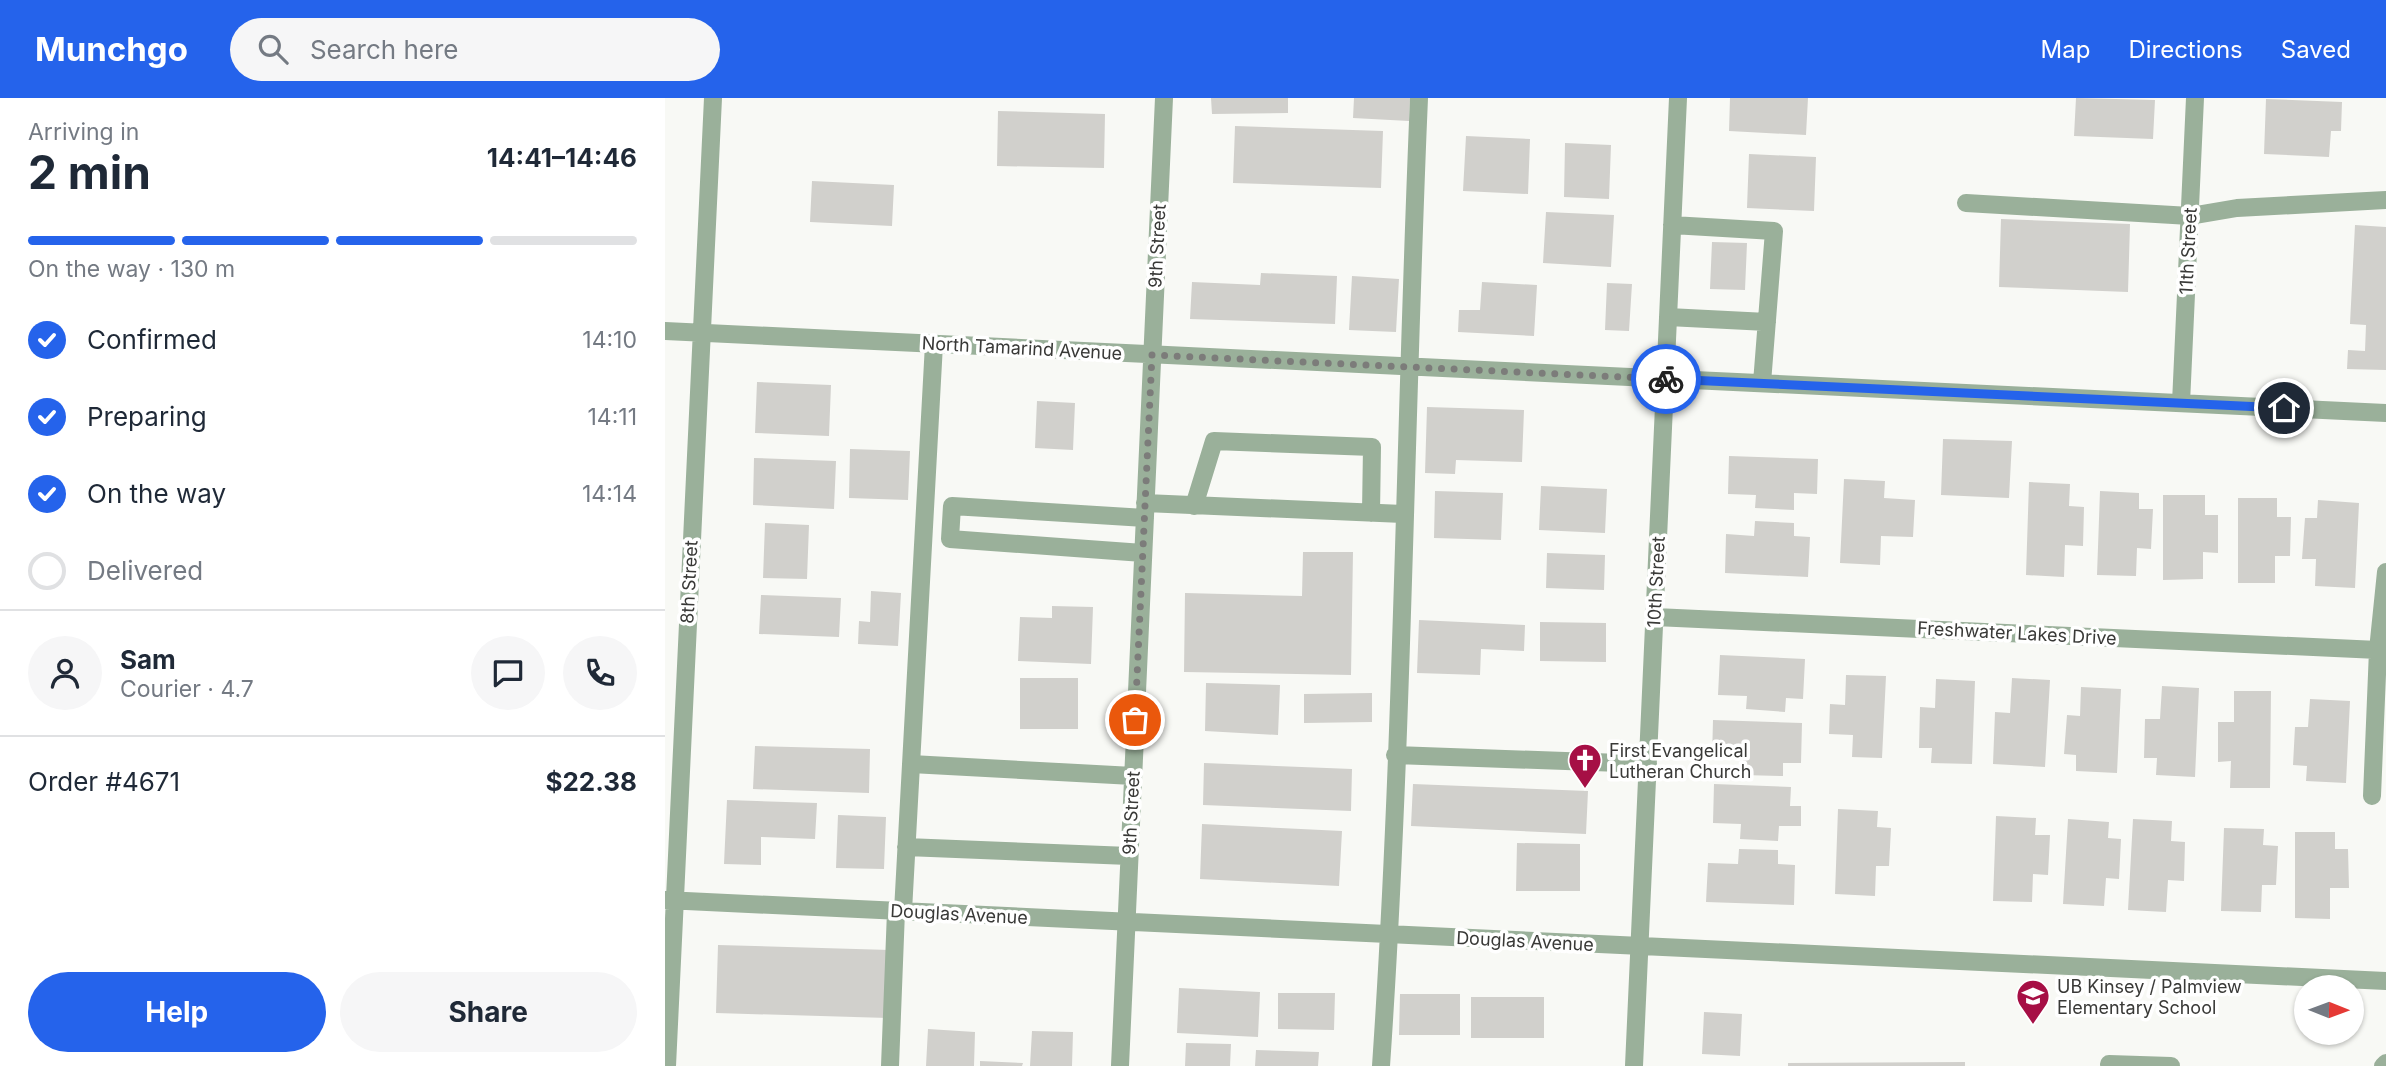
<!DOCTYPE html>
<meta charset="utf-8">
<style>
body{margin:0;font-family:Inter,sans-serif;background:#f6f6f7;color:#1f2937;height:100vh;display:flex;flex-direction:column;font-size:26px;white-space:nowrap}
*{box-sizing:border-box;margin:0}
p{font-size:23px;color:#747a83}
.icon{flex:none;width:38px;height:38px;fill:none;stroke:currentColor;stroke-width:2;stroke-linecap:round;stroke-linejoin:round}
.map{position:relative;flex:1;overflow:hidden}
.panel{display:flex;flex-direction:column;background:#fff;width:665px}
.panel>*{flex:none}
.needle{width:46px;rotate:91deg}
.fabs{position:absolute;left:1629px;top:877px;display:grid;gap:14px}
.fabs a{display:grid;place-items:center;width:70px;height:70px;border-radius:50%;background:#fff;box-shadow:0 2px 5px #0004;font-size:35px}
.pin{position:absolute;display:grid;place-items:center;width:60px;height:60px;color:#fff;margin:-30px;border:4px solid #fff;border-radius:50%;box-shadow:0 2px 7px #0007}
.courier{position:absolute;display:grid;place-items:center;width:70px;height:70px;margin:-35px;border:5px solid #2563eb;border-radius:50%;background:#fff;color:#222;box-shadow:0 2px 9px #0007}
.headline em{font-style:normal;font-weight:700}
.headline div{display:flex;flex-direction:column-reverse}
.headline{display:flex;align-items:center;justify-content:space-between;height:119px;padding:0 28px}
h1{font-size:46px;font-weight:700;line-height:52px}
.bar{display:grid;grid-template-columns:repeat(4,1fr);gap:10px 7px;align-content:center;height:84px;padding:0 28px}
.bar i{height:9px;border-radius:5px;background:#e0e1e3}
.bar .selected{background:#2563eb}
.bar p{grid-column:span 4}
.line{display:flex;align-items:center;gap:18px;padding:0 28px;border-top:2px solid #e0e1e3}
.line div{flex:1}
.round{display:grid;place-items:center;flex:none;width:74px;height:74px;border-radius:37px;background:#f6f6f7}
ol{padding:0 28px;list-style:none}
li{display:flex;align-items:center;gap:21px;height:77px}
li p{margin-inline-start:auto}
li .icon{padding:7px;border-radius:50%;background:#2563eb;color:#fff;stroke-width:4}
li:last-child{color:#747a83}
li i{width:38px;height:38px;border:4px solid #e0e1e3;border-radius:50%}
.cta{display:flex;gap:14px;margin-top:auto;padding:14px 28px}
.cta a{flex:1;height:80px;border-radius:42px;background:#2563eb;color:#fff;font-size:28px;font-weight:700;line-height:80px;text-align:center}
.cta a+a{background:#f6f6f7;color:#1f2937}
header{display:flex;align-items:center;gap:42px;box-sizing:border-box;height:98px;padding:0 35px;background:#2563eb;color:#fff}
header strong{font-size:33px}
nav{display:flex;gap:38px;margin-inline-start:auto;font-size:24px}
.search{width:490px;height:63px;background:#f6f6f7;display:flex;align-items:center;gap:18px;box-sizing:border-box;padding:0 24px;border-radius:38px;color:#747a83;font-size:26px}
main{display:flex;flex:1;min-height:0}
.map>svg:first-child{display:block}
</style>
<header>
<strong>Munchgo</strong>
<div class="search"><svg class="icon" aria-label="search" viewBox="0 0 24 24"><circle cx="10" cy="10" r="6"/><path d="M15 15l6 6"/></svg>Search here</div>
<nav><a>Map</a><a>Directions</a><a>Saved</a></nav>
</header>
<main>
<section class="panel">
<div class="headline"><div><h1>2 min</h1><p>Arriving in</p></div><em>14:41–14:46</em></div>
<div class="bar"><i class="selected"></i><i class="selected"></i><i class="selected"></i><i></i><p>On the way · 130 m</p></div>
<ol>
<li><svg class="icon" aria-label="check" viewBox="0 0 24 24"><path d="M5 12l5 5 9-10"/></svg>Confirmed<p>14:10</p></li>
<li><svg class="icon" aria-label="check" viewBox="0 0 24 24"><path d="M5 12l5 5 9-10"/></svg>Preparing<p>14:11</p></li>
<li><svg class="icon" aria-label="check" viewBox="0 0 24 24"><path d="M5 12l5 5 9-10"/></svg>On the way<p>14:14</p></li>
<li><i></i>Delivered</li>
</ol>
<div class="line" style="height:126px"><a class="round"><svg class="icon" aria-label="person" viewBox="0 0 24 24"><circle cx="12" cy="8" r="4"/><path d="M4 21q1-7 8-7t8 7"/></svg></a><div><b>Sam</b><p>Courier · 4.7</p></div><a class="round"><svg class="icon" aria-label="chat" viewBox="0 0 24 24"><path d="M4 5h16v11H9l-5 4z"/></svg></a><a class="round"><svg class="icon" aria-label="phone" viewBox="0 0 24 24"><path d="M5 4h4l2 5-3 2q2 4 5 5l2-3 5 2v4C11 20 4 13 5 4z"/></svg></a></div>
<div class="line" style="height:91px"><div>Order #4671</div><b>$22.38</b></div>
<div class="cta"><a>Help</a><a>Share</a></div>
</section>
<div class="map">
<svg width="1721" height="968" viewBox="0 0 1721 968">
<rect width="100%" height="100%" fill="#f8f9f5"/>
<!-- building -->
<path fill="#d1d0cc" d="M546,0H623V15L547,16Z
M689,0H745L744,23L688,20Z
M1065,0H1143L1141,37L1064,33Z
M1411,0L1490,2L1488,41L1409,38Z
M1601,1L1677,4L1676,33H1666L1664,59L1599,56Z
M333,13L440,16L439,70L332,68Z
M570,28L718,33L716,90L568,85Z
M801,38L865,41L863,96L798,93Z
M900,45L946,47L944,101L899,99Z
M1084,56L1151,59L1149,113L1082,110Z
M147,83L229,87L227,128L145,124Z
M881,114L949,117L946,169L878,165Z
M1336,121L1465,126L1463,194L1334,189Z
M1690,127L1721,129V272L1682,271L1683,252L1700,253L1701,227L1685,226Z
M1047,144L1082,145L1080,192L1045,191Z
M596,175L672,178L670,226L525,221L527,184L595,187Z
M687,178L734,181L731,234L684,232Z
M817,184L872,187L869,238L793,234L794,212H815Z
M942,185L967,186L964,233L940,232Z
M92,284L166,287L164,338L90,335Z
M372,303L410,305L408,352L370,350Z
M762,309L859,312L857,364L791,362L790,376L760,375Z
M1278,341L1347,343L1344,400L1276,397Z
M185,351L245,353L243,402L184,400Z
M1064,358L1153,361L1152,396L1129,395V412L1090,410L1091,397L1063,396Z
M89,360L171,363L169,411L88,407Z
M1179,381L1220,383L1219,400L1250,402L1248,439L1216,438L1215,467L1175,465Z
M1364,384L1405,386L1404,408L1419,409L1418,448L1400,447L1399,479L1361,477Z
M876,388L942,391L940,435L874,432Z
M770,393L838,395L836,442L769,440Z
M1435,393L1474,395V411H1488L1486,451L1472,450L1471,478L1432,477Z
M1498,397H1540V417H1553V455L1538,454V481L1498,482Z
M1573,400H1612V419H1626L1625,458H1610V485H1573Z
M1653,402L1694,405L1690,490L1650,488L1651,461H1637L1640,420H1652Z
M1090,423L1129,425V438L1145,439L1143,479L1060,475L1061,436L1089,438Z
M100,425L144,427L142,481L98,480Z
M638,454H688L686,577L519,574L520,495L637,498Z
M882,455L940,457L939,492L881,490Z
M206,493L236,495L233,548L193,546L194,523L205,524Z
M96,497L176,500L174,539L94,536Z
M387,508L428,509L426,566L353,563L355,519L387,520Z
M754,522L860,527L859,553L816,551L815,577L752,575Z
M875,524L941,525V564L875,563Z
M1055,557L1140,561L1138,601L1121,600L1120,614L1081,611L1082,598L1053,597Z
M1181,577L1221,578L1217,660L1187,659L1188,637L1164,636L1165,606L1180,607Z
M355,580H413V631H355Z
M1347,580L1385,582L1380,669L1328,666L1330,614L1345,615Z
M1271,581L1310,583L1307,666L1266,665L1267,650H1254L1255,609L1270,610Z
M541,585L615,587L613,637L540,633Z
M1497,588L1534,590L1530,679L1491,677L1492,660H1479L1480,621H1495Z
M1416,589L1456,591L1452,675L1411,673V657L1399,656L1402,617L1415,618Z
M1569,593H1606L1605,690H1565L1566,663L1553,664V624H1569Z
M707,595V624L639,625V596Z
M1645,601L1685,603L1681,685L1641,683L1642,668L1628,667L1630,629H1643Z
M1048,622L1137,625L1136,665H1118V678L1078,677V661L1047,660Z
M90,648L205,651L204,695L88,691Z
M539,665L687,671L686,713L538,707Z
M748,686L923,693L921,736L746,728Z
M1049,686L1126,689L1125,708H1136V728H1114L1113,743L1075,741L1076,726L1048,725Z
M62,702L152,705L150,741L96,739V767L59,766Z
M1173,711L1213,713L1212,729L1226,730L1224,768H1211L1210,798L1170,796Z
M173,717L221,719L219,771L171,770Z
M1331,718L1371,720L1370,737H1385L1383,777L1368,776L1367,804L1328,803Z
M1403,721L1444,724L1443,740L1456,741L1454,781L1441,780L1439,808L1398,806Z
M1468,721L1507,723L1506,743L1520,744L1519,783L1503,782L1501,814L1463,812Z
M537,726L677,733L674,788L535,781Z
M1559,730L1599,731L1598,747L1613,748L1611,787H1597L1596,814L1556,813Z
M1630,734H1670V751H1683L1684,790H1665V821L1630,820Z
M852,745L915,746V793H851Z
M1074,751L1113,752V766L1130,767L1129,807L1041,804L1043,765L1073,766Z
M53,847L225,852L223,920L51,915Z
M514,890L595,894L593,939L512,935Z
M613,895H670L669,932L613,931Z
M735,896H795V937H734Z
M806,899H879V940H806Z
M1039,914L1077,916L1075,958L1037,956Z
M263,931L310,934L309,968H261Z
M367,933L408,934L407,968H365Z
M521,945L566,946L565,968H520Z
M591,952L654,954L653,968H590Z
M315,963L358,965L357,968H315Z
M1300,964V968H1123V965Z"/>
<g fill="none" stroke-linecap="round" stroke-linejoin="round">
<!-- minor -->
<path stroke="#9ab09a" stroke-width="18" d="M1301,105L1525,118L1572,110L1721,102
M1007,127L1109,133L1097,285
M1003,219L1102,224
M0,233L1721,315
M1516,305L1530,0
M480,405L738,416
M529,408L549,343L707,349L706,415
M478,455L285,441L287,408L480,420
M990,519L1713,552
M730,657L983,666
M246,666L468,678
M1707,698L1713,552L1721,474
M241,749L464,758
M0,802L1721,883
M238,813L269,246
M1444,966L1506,968
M2,968L48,0
M225,968L231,813
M455,968L499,0
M716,968C738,646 740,322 754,0
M969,968L1013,0
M1718,968L1721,965"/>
</g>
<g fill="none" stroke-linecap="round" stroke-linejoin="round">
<!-- done -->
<path stroke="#7c7c7a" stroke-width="7" stroke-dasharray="0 12.6" d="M470,622L487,257L1001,281"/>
<!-- route -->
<path stroke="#2563eb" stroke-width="9" d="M1001,281L1619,310"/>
</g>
<!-- icons -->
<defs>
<symbol id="church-pin" viewBox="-11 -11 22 30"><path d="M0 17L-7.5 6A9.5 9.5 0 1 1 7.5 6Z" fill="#a60f45" stroke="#fff"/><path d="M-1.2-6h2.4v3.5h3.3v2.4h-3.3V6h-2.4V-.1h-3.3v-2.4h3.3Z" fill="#fff"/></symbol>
<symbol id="school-pin" viewBox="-11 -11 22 30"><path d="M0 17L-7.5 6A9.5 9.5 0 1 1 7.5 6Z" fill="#a60f45" stroke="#fff"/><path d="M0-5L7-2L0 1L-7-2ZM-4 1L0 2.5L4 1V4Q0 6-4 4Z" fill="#fff"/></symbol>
</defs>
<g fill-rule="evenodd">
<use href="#church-pin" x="901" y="643" width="38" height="52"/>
<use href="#school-pin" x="1349" y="879" width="38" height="52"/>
</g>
<g text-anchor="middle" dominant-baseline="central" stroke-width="7" stroke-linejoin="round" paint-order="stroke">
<!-- street labels -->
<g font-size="18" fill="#393937" stroke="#fff">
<text transform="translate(492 148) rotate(-87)">9th Street</text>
<text transform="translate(1523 153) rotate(-87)">11th Street</text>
<text transform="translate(357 250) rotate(3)">North Tamarind Avenue</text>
<text transform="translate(24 484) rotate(-87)">8th Street</text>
<text transform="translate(991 484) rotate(-87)">10th Street</text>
<text transform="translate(1352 535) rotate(3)">Freshwater Lakes Drive</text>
<text transform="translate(466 715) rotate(-87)">9th Street</text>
<text transform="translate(294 816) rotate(3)">Douglas Avenue</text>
<text transform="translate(860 843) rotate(3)">Douglas Avenue</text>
</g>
<!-- poi labels -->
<g font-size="18" fill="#393937" stroke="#fff" text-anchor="start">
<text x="944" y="652">First Evangelical<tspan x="944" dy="21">Lutheran Church</tspan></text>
<text x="1392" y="888">UB Kinsey / Palmview<tspan x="1392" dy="21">Elementary School</tspan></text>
</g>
</g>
</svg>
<div class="fabs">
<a><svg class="needle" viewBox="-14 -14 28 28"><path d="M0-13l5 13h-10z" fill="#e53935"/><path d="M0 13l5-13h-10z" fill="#747a83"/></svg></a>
</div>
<div class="pin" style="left:470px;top:622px;background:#ea580c"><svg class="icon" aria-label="bag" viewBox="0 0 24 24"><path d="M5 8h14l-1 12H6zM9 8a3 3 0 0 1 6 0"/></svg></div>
<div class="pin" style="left:1619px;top:310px;background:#1f2937"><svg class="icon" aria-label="home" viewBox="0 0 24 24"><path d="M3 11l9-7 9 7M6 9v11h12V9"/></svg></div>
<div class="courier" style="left:1001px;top:281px"><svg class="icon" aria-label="bike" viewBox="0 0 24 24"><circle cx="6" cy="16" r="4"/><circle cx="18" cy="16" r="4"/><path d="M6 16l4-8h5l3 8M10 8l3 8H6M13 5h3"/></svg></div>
</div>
</main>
